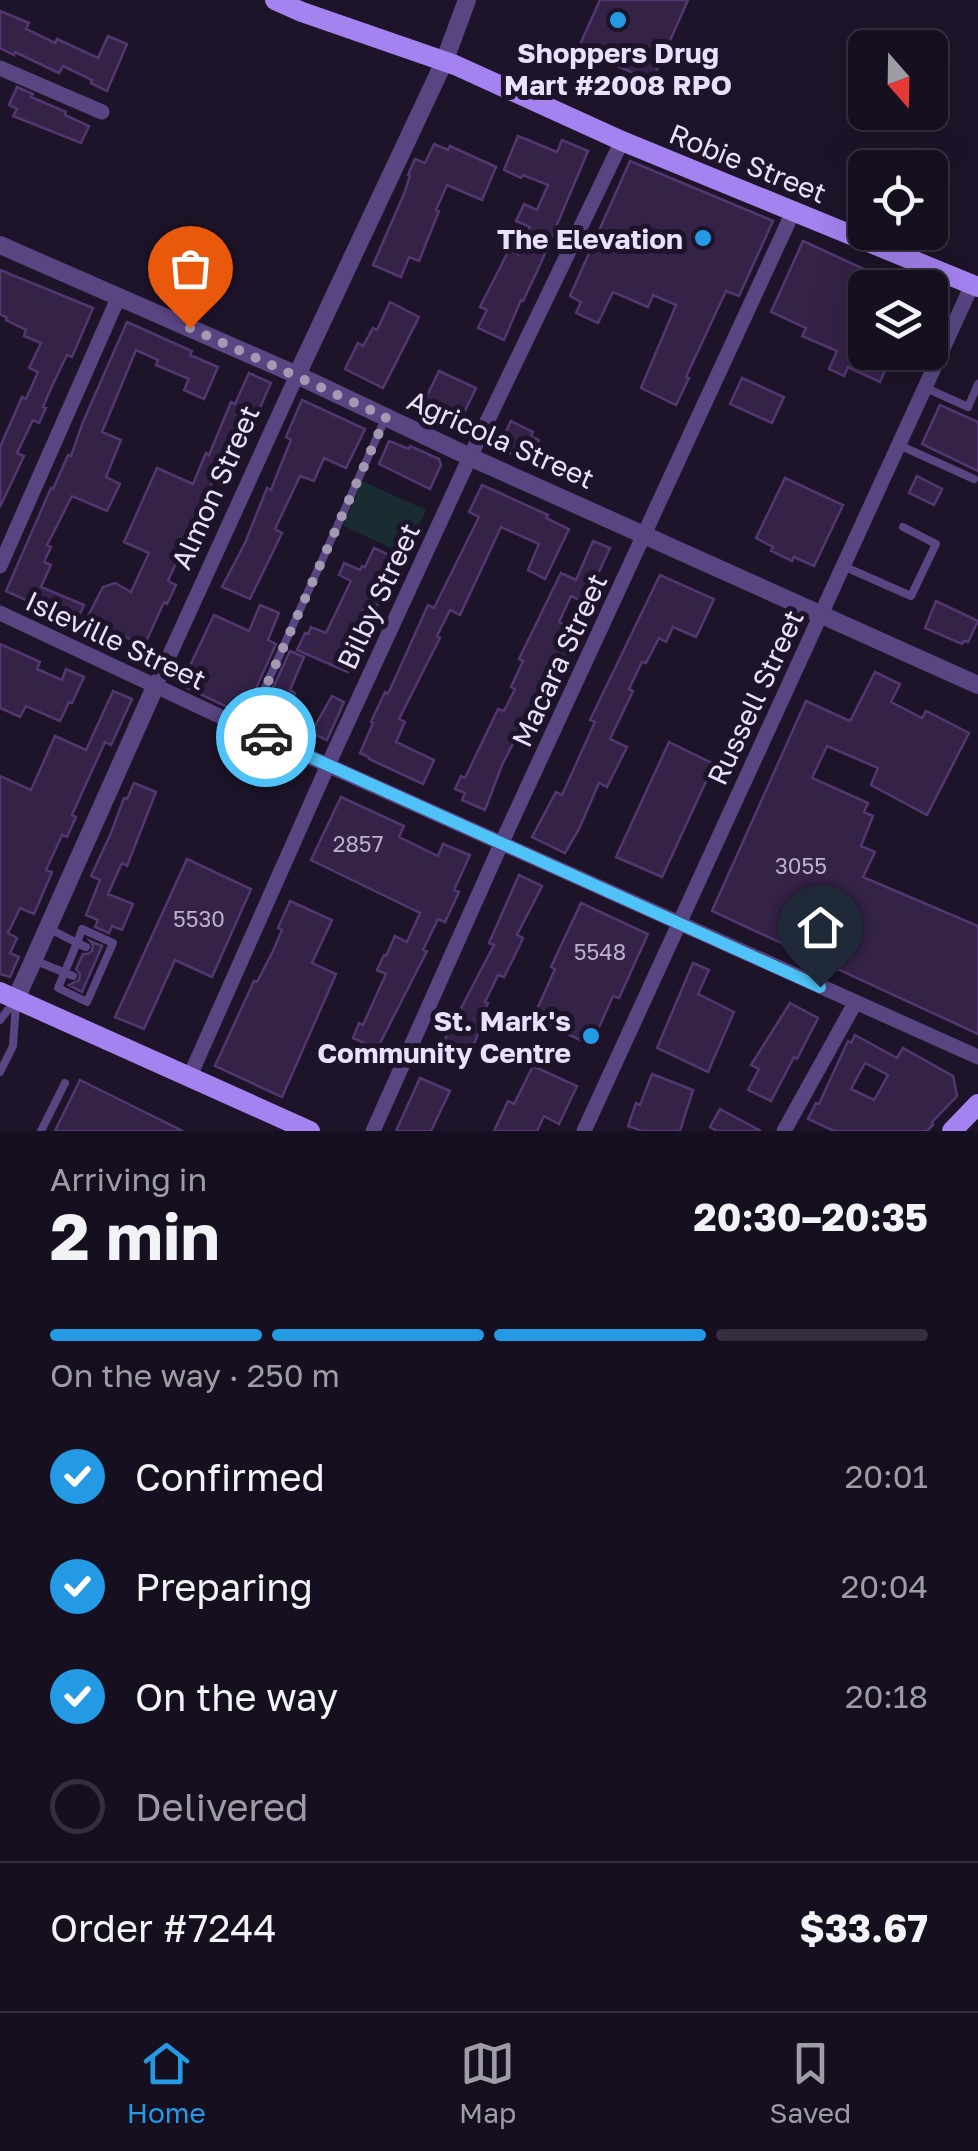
<!DOCTYPE html>
<meta charset="utf-8">
<style>
body{margin:0;font-family:"Golos Text",sans-serif;background:#231d2c;color:#f1f3f6;height:100vh;display:flex;flex-direction:column;font-size:38px;white-space:nowrap}
*{box-sizing:border-box;margin:0}
p{font-size:32px;color:#9e9ca4}
.icon{flex:none;width:55px;height:55px;fill:none;stroke:currentColor;stroke-width:2;stroke-linecap:round;stroke-linejoin:round}
.map{position:relative;height:1131px;overflow:hidden}
.sheet{display:flex;flex-direction:column;background:#160f1f;flex:1}
.sheet>*{flex:none}
.needle{width:65px;rotate:160deg}
.buttons{position:absolute;left:848px;top:30px;display:grid;gap:20px}
.buttons a{display:grid;place-items:center;width:100px;height:100px;border-radius:15px;background:#160f1f;box-shadow:0 10px 40px #0002,0 0 0 2px #352f3d;font-size:50px}
.pin{position:absolute;display:grid;place-items:center;width:85px;height:85px;color:#fff;margin:-102px -42px;border-radius:50% 50% 50% 0;rotate:-45deg;box-shadow:0 0 10px #0007}
.pin .icon{rotate:45deg}
.courier{position:absolute;display:grid;place-items:center;width:100px;height:100px;margin:-50px;border:8px solid #4fc3f7;border-radius:50%;background:#fff;color:#222;box-shadow:0 2px 12px #0007}
.summary em{font-style:normal;font-weight:700}
.summary div{display:flex;flex-direction:column-reverse}
.summary{display:flex;align-items:center;justify-content:space-between;height:170px;padding:0 50px}
h1{font-size:65px;font-weight:700;line-height:75px}
.bar{display:grid;grid-template-columns:repeat(4,1fr);gap:15px 10px;align-content:center;height:120px;padding:0 50px}
.bar i{height:12px;border-radius:8px;background:#352f3d}
.bar .selected{background:#239ae3}
.bar p{grid-column:span 4}
.line{display:flex;align-items:center;gap:25px;padding:0 50px;border-top:2px solid #352f3d}
.line div{flex:1}
ol{padding:0 50px;list-style:none}
li{display:flex;align-items:center;gap:30px;height:110px}
li p{margin-inline-start:auto}
li .icon{padding:10px;border-radius:50%;background:#239ae3;color:#fff;stroke-width:4}
li:last-child{color:#9e9ca4}
li i{width:55px;height:55px;border:5px solid #352f3d;border-radius:50%}
.tabs{display:flex;justify-content:space-around;align-items:center;height:140px;border-top:2px solid #352f3d;background:#160f1f;font-size:28px;color:#9e9ca4}
.tabs a{display:grid;justify-items:center;gap:5px}
.tabs .selected{color:#239ae3}
.map>svg:first-child{display:block}
</style>
<div class="map">
<svg width="978" height="1131" viewBox="0 0 978 1131">
<rect width="100%" height="100%" fill="#1d1429"/>
<!-- green -->
<path fill="#182c32" d="M362,481L426,510L406,555L343,526Z"/>
<!-- building -->
<path fill="#342247" stroke="#533770" stroke-width="2.5" fill-rule="evenodd" d="M600,0H688L652,81L578,49Z
M0,11L29,23L26,29L55,43L57,39L98,58L108,36L127,44L107,91L91,83L92,80L63,66L59,73L15,52L14,55L0,48Z
M17,87L33,94L31,97L66,112L65,115L89,126L81,143L13,116L17,109L9,105Z
M518,136L557,152L562,140L588,151L540,265L523,301L521,300L504,340L478,328L487,310L480,307L509,250L518,254L530,227L516,221L524,204L537,210L548,185L523,175L521,178L504,170Z
M434,144L448,150L450,146L496,167L482,200L447,185L436,210L439,211L419,261L409,257L401,277L373,265L404,194L410,176L408,175L415,159L425,163Z
M630,161L773,221L739,296L726,291L686,377L689,378L676,405L641,388L676,305L653,295L648,307L613,292L598,323L576,313L581,302L570,296Z
M803,241L864,269L863,271L899,288H865V352H893L880,382L848,367L844,376L829,369L837,351L802,336L806,328L771,312Z
M0,270L93,308L72,357L67,355L52,386L43,407L46,408L39,423L33,420L17,453L24,456L0,507V447L22,397L26,399L38,372L29,368L41,343L24,336L26,330L6,320L7,318L0,314Z
M390,302L419,317L383,388L345,369L358,343L363,346L373,328L377,330Z
M127,322L192,351L190,355L218,367L204,399L184,390L189,379L156,365L158,360L136,350L102,432L121,440L106,477L120,484L107,511L72,496L47,545L51,547L44,562L51,565L41,587L84,605L76,623L6,591L51,488L53,489L68,455L71,456L83,422Z
M439,371L476,388L460,421L423,404Z
M249,373L271,383L244,444L242,443L228,477L217,472L168,581L176,585L167,604L164,602L144,646L87,618L103,587L115,583L131,592L149,553L124,542L157,468L193,484L206,453L209,455L231,402L235,404Z
M742,378L784,397L772,423L730,404Z
M302,400L365,429L346,468L324,458L314,481L300,476L275,529L282,533L250,599L222,587L245,543L267,488L271,490L280,467L291,440L286,437Z
M940,405L978,422V471L922,444Z
M511,421L533,432L531,436L539,440L530,459L518,453L516,456L498,448Z
M389,441L409,449L410,446L439,459L441,465L430,489L379,464Z
M917,476L942,489L934,505L909,493Z
M785,478L843,505L814,566L794,557L792,561L771,551L773,547L756,538Z
M482,485L548,515L546,518L569,529L545,579L528,570L539,544L501,527L460,615L450,610L437,636L440,638L399,719L405,722L396,742L434,760L423,784L369,759V757L360,753L373,723L371,722L385,692L388,694L428,605L434,608L479,517L469,512Z
M593,541L610,548L592,587L595,589L587,604L571,596L559,622L574,629L566,647L568,648L556,676L548,673L518,739L516,738L502,765L485,810L462,800L465,793L455,789L461,776L465,778L498,709L504,711L515,689L511,687L523,661L519,659L561,573L576,580Z
M374,548L396,558L379,596L381,597L373,614L363,610L348,643L358,647L348,672L297,650L305,633L308,634L311,627L326,633L351,581L339,575L344,563L360,570L362,566L365,567Z
M660,575L714,599L696,637L673,627L666,642L659,638L646,663L642,662L629,689L633,691L610,739L627,747L607,787L599,783L579,829L565,853L532,837L556,792L562,795L595,722L590,720Z
M936,601L978,621L968,642L964,641L962,644L925,628Z
M260,605L279,613L268,640L276,644L244,715L181,685L214,615L249,631Z
M0,644L40,662L37,669L62,680L66,669L84,677L72,703L69,702L60,721L26,706L20,717L0,708Z
M290,651L304,657L290,690L295,693L288,710L267,701Z
M875,672L900,684L891,702L922,718L926,711L969,733L927,815L871,785L878,768L827,746L812,778L868,803L864,812L873,816L861,846L875,852L863,877L978,926V1034L712,911L806,701L850,721Z
M113,691L132,699L111,745L105,742L72,815L76,817L67,837L62,835L46,870L52,872L34,914L20,908L8,933L17,938L10,953L19,957L10,977L0,974V776L31,790L55,736L86,750Z
M332,696L344,702L327,740L311,733Z
M669,742L714,764L662,877L616,857Z
M134,783L156,792L127,866L122,863L108,894L133,904L122,930L112,926L109,933L95,927L98,920L86,915L100,880L91,876L111,833L124,798L127,799Z
M341,797L404,826L399,837L438,856L443,844L470,855L454,890L459,892L445,922L438,919L423,950L427,951L377,1049L353,1038L359,1023L363,1025L386,974L377,970L384,955L386,956L395,936L407,942L420,913L311,860Z
M187,859L251,889L212,977L175,960L144,1029L115,1017Z
M519,875L542,886L517,935L523,938L515,955L504,977L498,975L485,1002L488,1003L480,1023L482,1024L464,1068L436,1056L494,945L489,943Z
M290,901L332,920L312,963L336,974L282,1097L215,1066L254,981L257,982L273,951L282,930L278,928Z
M581,903L648,934L619,998L613,996L591,1045L533,1018L555,969L551,967Z
M90,941L102,946L82,992L69,985L79,980L80,974L76,969L83,954H88L92,951L93,945Z
M693,963L709,970L698,994L734,1012L708,1072L657,1048Z
M790,1003L818,1018L797,1059L794,1057L771,1101L748,1090L759,1069L751,1065Z
M855,1035L897,1058L903,1048L953,1076L957,1096L932,1122L933,1125L927,1131H834L808,1119L816,1103L819,1104L848,1041L851,1043ZM865,1063L888,1075L874,1100L851,1089Z
M533,1066L577,1086L559,1124L544,1116L537,1131H494L508,1101L514,1104Z
M652,1074L693,1090L680,1131H642L628,1126L636,1103L640,1105Z
M420,1078L450,1091L431,1131H396Z
M80,1080L183,1131H55Z
M720,1109L761,1131H717L710,1127Z"/>
<g fill="none" stroke-linecap="round" stroke-linejoin="round">
<!-- service -->
<path stroke="#584582" stroke-width="8" d="M926,388L968,407L978,384
M899,445L974,479
M843,566L911,596L936,544L903,527
M247,728L386,417
M48,928L77,943L58,988L87,1002L113,943L82,929L77,943L86,947
M36,961L73,976
M0,1020L14,1002
M0,1072L13,1046L16,1003
M41,1131L65,1083"/>
<!-- minor -->
<path stroke="#584582" stroke-width="15" d="M0,68L102,112
M0,566L119,296
M0,613L247,729L978,1057
M155,687L297,375
M189,1078L328,765L470,457L622,141
M373,1131L502,842L793,212
M584,1131L972,285
M784,1131L855,1003"/>
<!-- tertiary -->
<path stroke="#584582" stroke-width="18" d="M0,245L297,375L470,457L978,685
M297,375L444,62L467,0
M16,999L155,687"/>
<!-- secondary -->
<path stroke="#a482ef" stroke-width="20" d="M275,0L302,12L455,65L622,141L978,287
M0,992L310,1131
M952,1131L978,1104"/>
</g>
<g fill="none" stroke-linecap="round" stroke-linejoin="round">
<!-- done -->
<path stroke="#a399b2" stroke-width="10" stroke-dasharray="0 18" d="M190,328L386,417L247,729L266,737"/>
<!-- route -->
<path stroke="#4fc3f7" stroke-width="12" d="M266,737L820,987"/>
</g>
<!-- markers -->
<g fill="#239ae3" stroke="#1d1429" stroke-width="4">
<circle cx="618" cy="20" r="10"/>
<circle cx="703" cy="238" r="10"/>
<circle cx="591" cy="1036" r="10"/>
</g>
<g text-anchor="middle" dominant-baseline="central" stroke-width="10" stroke-linejoin="round" paint-order="stroke">
<!-- number labels -->
<g font-size="22" fill="#bdb0ce">
<text x="358" y="843">2857</text>
<text x="801" y="865">3055</text>
<text x="199" y="918">5530</text>
<text x="600" y="951">5548</text>
</g>
<!-- poi labels -->
<g font-size="28" font-weight="bold" fill="#ebe0fb" stroke="#1d1429" text-anchor="end">
<text x="618" y="52" text-anchor="middle">Shoppers Drug<tspan x="618" dy="32">Mart #2008 RPO</tspan></text>
<text x="683" y="238">The Elevation</text>
<text x="571" y="1020">St. Mark's<tspan x="571" dy="32">Community Centre</tspan></text>
</g>
<!-- street labels -->
<g font-size="28" fill="#ebe0fb" stroke="#1d1429">
<text transform="translate(748 163) rotate(22)">Robie Street</text>
<text transform="translate(501 439) rotate(24)">Agricola Street</text>
<text transform="translate(215 487) rotate(-66)">Almon Street</text>
<text transform="translate(378 596) rotate(-65)">Bilby Street</text>
<text transform="translate(116 640) rotate(25)">Isleville Street</text>
<text transform="translate(559 660) rotate(-65)">Macara Street</text>
<text transform="translate(755 697) rotate(-65)">Russell Street</text>
</g>
</g>
</svg>
<div class="buttons">
<a><svg class="needle" viewBox="-14 -14 28 28"><path d="M0-13l5 13h-10z" fill="#e53935"/><path d="M0 13l5-13h-10z" fill="#9e9ca4"/></svg></a>
<a><svg class="icon" aria-label="locate" viewBox="0 0 24 24"><circle cx="12" cy="12" r="6"/><path d="M12 2v4M12 18v4M2 12h4M18 12h4"/></svg></a>
<a><svg class="icon" aria-label="layers" viewBox="0 0 24 24"><path d="M12 4l9 5-9 5-9-5zM3 14l9 5 9-5"/></svg></a>
</div>
<div class="pin" style="left:190px;top:328px;background:#ea580c"><svg class="icon" aria-label="bag" viewBox="0 0 24 24"><path d="M5 8h14l-1 12H6zM9 8a3 3 0 0 1 6 0"/></svg></div>
<div class="pin" style="left:820px;top:987px;background:#1f2937"><svg class="icon" aria-label="home" viewBox="0 0 24 24"><path d="M3 11l9-7 9 7M6 9v11h12V9"/></svg></div>
<div class="courier" style="left:266px;top:737px"><svg class="icon" aria-label="car" viewBox="0 0 24 24"><path d="M5 17H2v-5l4-1 3-4h7l3 4 3 1v5h-3M9 17h6M6 11h13"/><circle cx="7" cy="17" r="2"/><circle cx="17" cy="17" r="2"/></svg></div>
</div>
<section class="sheet">
<div class="summary"><div><h1>2 min</h1><p>Arriving in</p></div><em>20:30–20:35</em></div>
<div class="bar"><i class="selected"></i><i class="selected"></i><i class="selected"></i><i></i><p>On the way · 250 m</p></div>
<ol>
<li><svg class="icon" aria-label="check" viewBox="0 0 24 24"><path d="M5 12l5 5 9-10"/></svg>Confirmed<p>20:01</p></li>
<li><svg class="icon" aria-label="check" viewBox="0 0 24 24"><path d="M5 12l5 5 9-10"/></svg>Preparing<p>20:04</p></li>
<li><svg class="icon" aria-label="check" viewBox="0 0 24 24"><path d="M5 12l5 5 9-10"/></svg>On the way<p>20:18</p></li>
<li><i></i>Delivered</li>
</ol>
<div class="line" style="height:130px"><div>Order #7244</div><b>$33.67</b></div>
</section>
<nav class="tabs">
<a class="selected"><svg class="icon" aria-label="home" viewBox="0 0 24 24"><path d="M3 11l9-7 9 7M6 9v11h12V9"/></svg>Home</a>
<a><svg class="icon" aria-label="map" viewBox="0 0 24 24"><path d="M3 6l6-2 6 2 6-2v14l-6 2-6-2-6 2zM9 4v14M15 6v14"/></svg>Map</a>
<a><svg class="icon" aria-label="saved" viewBox="0 0 24 24"><path d="M7 4h10v16l-5-4-5 4z"/></svg>Saved</a>
</nav>
